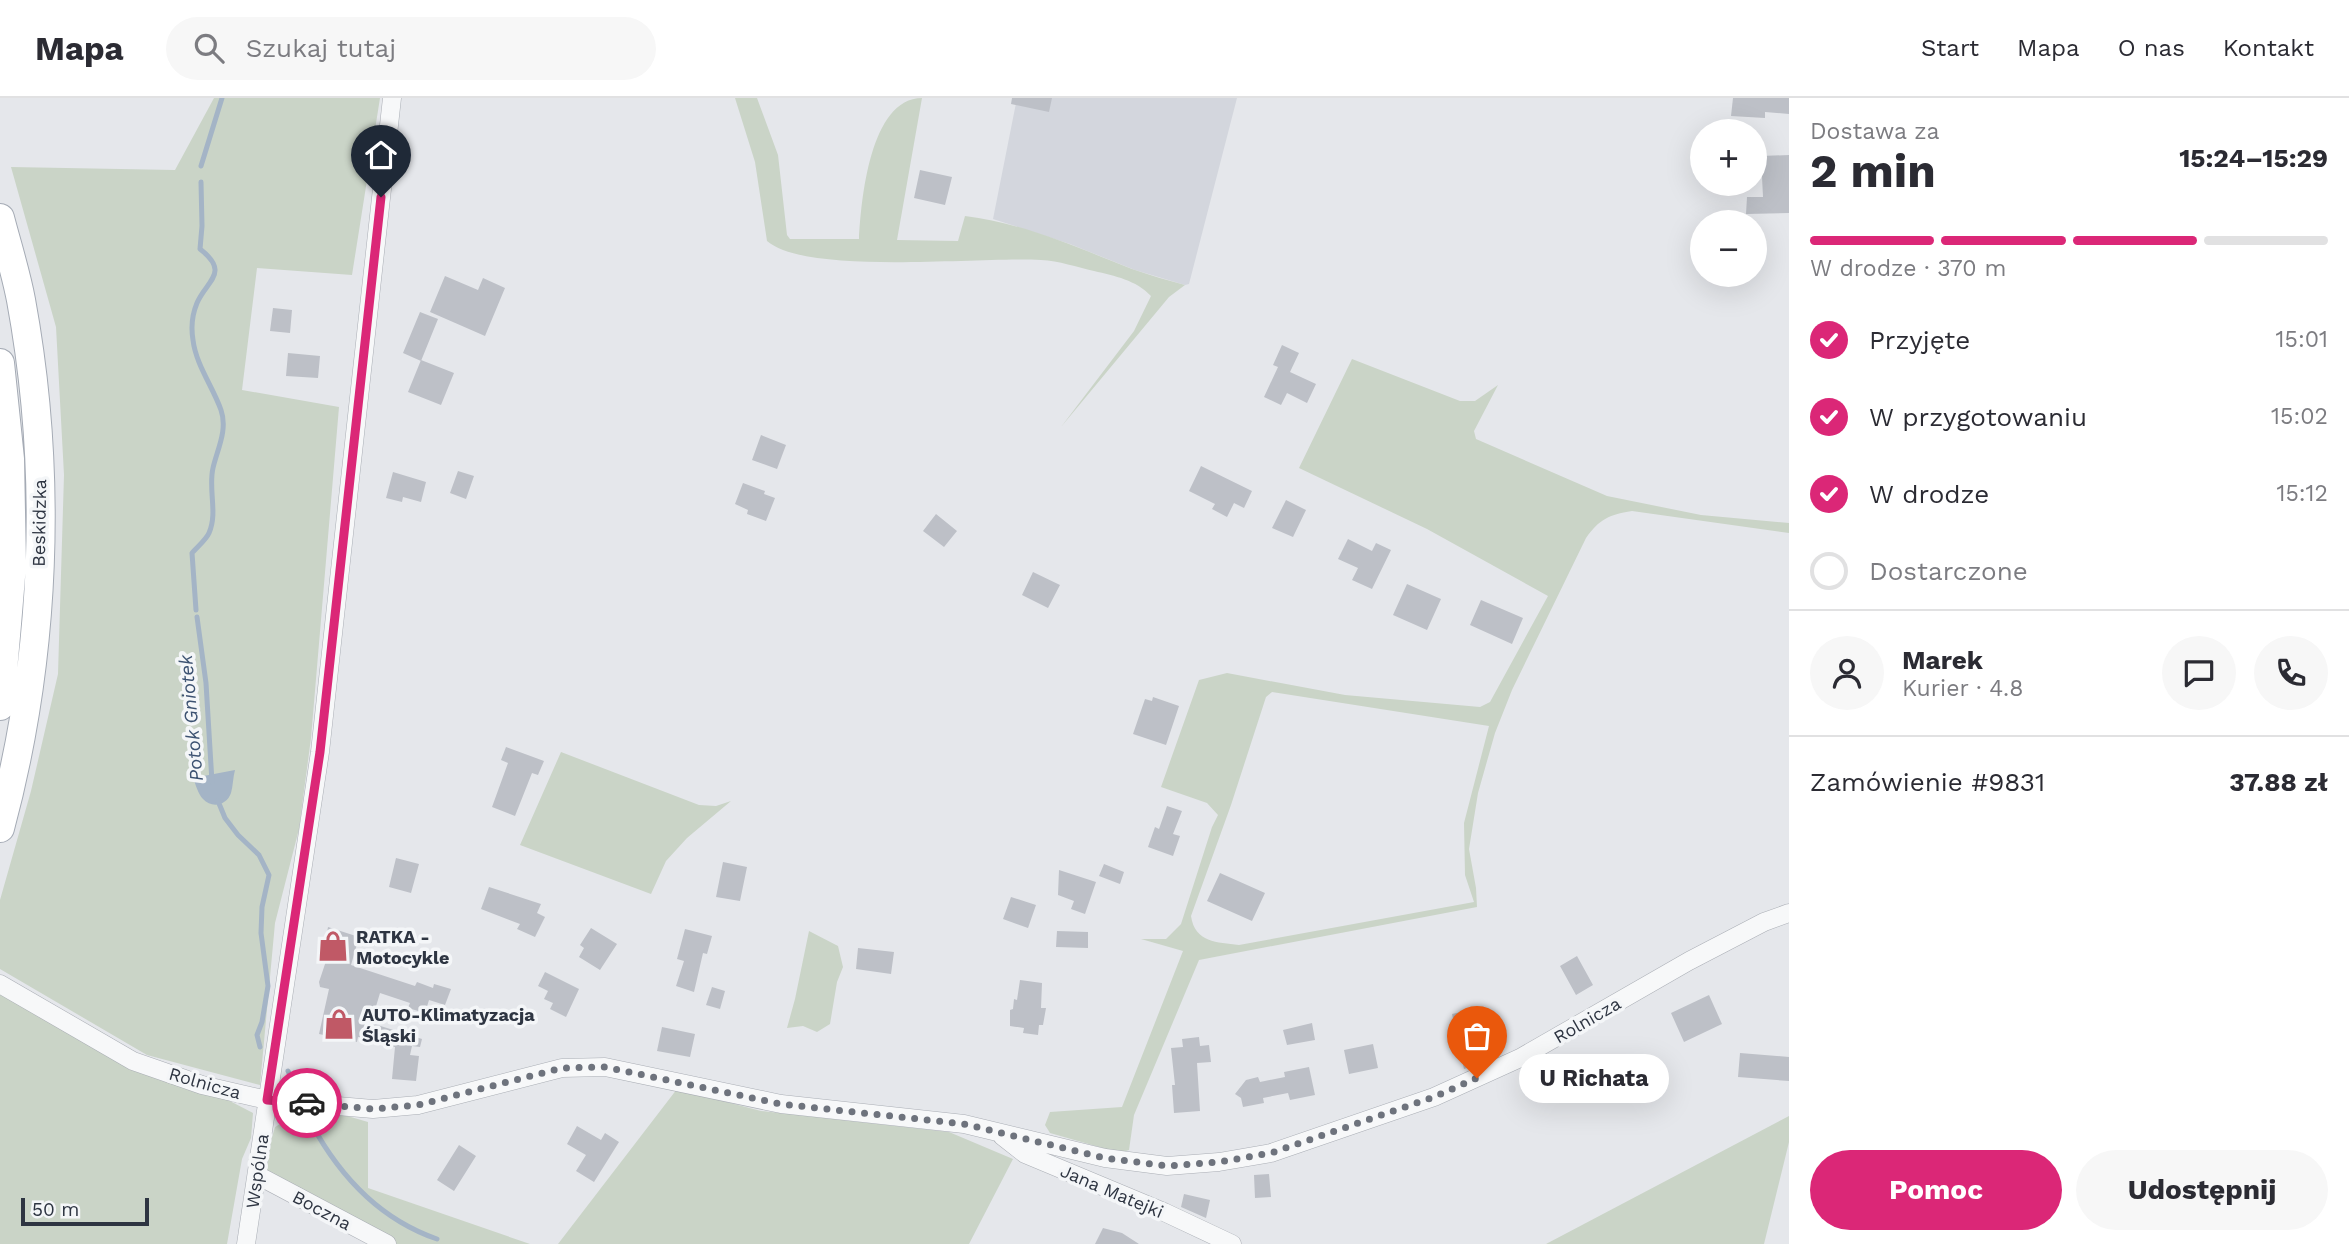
<!DOCTYPE html>
<html lang="pl">
<meta charset="utf-8">
<style>
body{margin:0;font-family:"Work Sans",sans-serif;background:#f7f7f7;color:#2b2b33;height:100vh;display:flex;flex-direction:column;font-size:26px;white-space:nowrap}
*{box-sizing:border-box;margin:0}
p{font-size:23px;color:#7c7c81}
.icon{flex:none;width:38px;height:38px;fill:none;stroke:currentColor;stroke-width:2;stroke-linecap:round;stroke-linejoin:round}
.map{position:relative;flex:1;overflow:hidden}
.side{display:flex;flex-direction:column;background:#fff;width:560px}
.side>*{flex:none}
.fabs{position:absolute;left:1690px;top:21px;display:grid;gap:14px}
.fabs a{display:grid;place-items:center;width:77px;height:77px;border-radius:50%;background:#fff;box-shadow:0 7px 28px #0002;font-size:35px}
.scale{position:absolute;left:21px;bottom:18px;width:128px;box-sizing:border-box;padding-left:7px;border:4px solid #2e3542;border-top:0;font-size:19px;line-height:24px;white-space:nowrap;color:#2e3542;-webkit-text-stroke:5px #f4f6f8;paint-order:stroke}
.pin{position:absolute;display:grid;place-items:center;width:60px;height:60px;color:#fff;margin:-72px -30px;border-radius:50% 50% 50% 0;rotate:-45deg;box-shadow:0 0 7px #0007}
.pin .icon{rotate:45deg}
.courier{position:absolute;display:grid;place-items:center;width:70px;height:70px;margin:-35px;border:5px solid #db2777;border-radius:50%;background:#fff;color:#222;box-shadow:0 2px 9px #0007}
.bubble{position:absolute;height:49px;border-radius:24px;background:#fff;box-shadow:0 7px 28px #0002;font-size:23px;font-weight:700;line-height:49px;text-align:center}
.headline em{font-style:normal;font-weight:700}
.headline div{display:flex;flex-direction:column-reverse}
.headline{display:flex;align-items:center;justify-content:space-between;height:119px;padding:0 21px}
h1{font-size:46px;font-weight:700;line-height:52px}
.bar{display:grid;grid-template-columns:repeat(4,1fr);gap:10px 7px;align-content:center;height:84px;padding:0 21px}
.bar i{height:9px;border-radius:5px;background:#e1e1e2}
.bar .active{background:#db2777}
.bar p{grid-column:span 4}
.line{display:flex;align-items:center;gap:18px;padding:0 21px;border-top:2px solid #e1e1e2}
.line div{flex:1}
.round{display:grid;place-items:center;flex:none;width:74px;height:74px;border-radius:37px;background:#f7f7f7}
ol{padding:0 21px;list-style:none}
li{display:flex;align-items:center;gap:21px;height:77px}
li p{margin-inline-start:auto}
li .icon{padding:7px;border-radius:50%;background:#db2777;color:#fff;stroke-width:4}
li:last-child{color:#7c7c81}
li i{width:38px;height:38px;border:4px solid #e1e1e2;border-radius:50%}
.cta{display:flex;gap:14px;margin-top:auto;padding:14px 21px}
.cta a{flex:1;height:80px;border-radius:42px;background:#db2777;color:#fff;font-size:28px;font-weight:700;line-height:80px;text-align:center}
.cta a+a{background:#f7f7f7;color:#2b2b33}
header{display:flex;align-items:center;gap:42px;box-sizing:border-box;height:98px;padding:0 35px;background:#fff;border-bottom:2px solid #e1e1e2}
header strong{font-size:33px}
nav{display:flex;gap:38px;margin-inline-start:auto;font-size:24px}
.search{width:490px;height:63px;background:#f7f7f7;display:flex;align-items:center;gap:18px;box-sizing:border-box;padding:0 24px;border-radius:38px;color:#7c7c81;font-size:26px}
main{display:flex;flex:1;min-height:0}
.map>svg:first-child{display:block}
</style>
<header>
<strong>Mapa</strong>
<div class="search"><svg class="icon" aria-label="search" viewBox="0 0 24 24"><circle cx="10" cy="10" r="6"/><path d="M15 15l6 6"/></svg>Szukaj tutaj</div>
<nav><a>Start</a><a>Mapa</a><a>O nas</a><a>Kontakt</a></nav>
</header>
<main>
<div class="map">
<svg width="1789" height="1146" viewBox="0 0 1789 1146">
<rect width="100%" height="100%" fill="#e5e7eb"/>
<!-- built -->
<path fill="#d3d6dd" d="M1017,0H1237L1189,186L1185,187L1135,172L1070,146L993,121Z"/>
<!-- green -->
<path fill="#cad4c7" fill-rule="evenodd" d="M214,0H380L352,177L257,170L242,292L339,309L311,640L299,731L275,825L260,987L147,957L0,871V802L31,693L58,576L64,377L56,229L11,69L175,72Z
M735,0H757L778,57L787,137L790,141H859C861,103 870,0 922,0L897,142L958,143L965,118C1024,125 1078,150 1132,171C1149,177 1167,182 1185,187L1169,199L1061,329L1134,233L1151,198C1136,182 1115,178 1094,173C1077,169 1059,163 1041,162C982,158 808,178 767,143L755,64Z
M1352,261L1460,303H1475L1498,287L1474,333L1476,341L1607,398L1701,417L1789,425V435L1632,413C1608,417 1600,421 1586,440L1512,592L1495,635L1478,695L1469,751L1476,790L1477,809L1199,862L1134,1017L1129,1052L1120,1055L1050,1035L1045,1027L1050,1014L1122,1009L1183,853L1141,841H1166L1181,826L1212,729L1218,717L1207,705L1161,689L1199,582L1227,575L1345,597L1480,609L1490,604L1548,498L1427,431L1299,370ZM1272,594L1489,628L1464,725L1465,777L1474,804L1239,847C1217,844 1195,845 1191,818L1231,707L1266,599Z
M561,654L699,707L716,708L731,703L687,740L666,763L651,796L520,747Z
M809,833L838,848L843,869L837,884L830,926L817,934L803,928L787,930L795,901Z
M0,894L109,957L228,1002L253,1015L251,1040L242,1061L227,1146H0Z
M677,991L761,1013L949,1034L1013,1061L969,1146H558Z
M344,1017L368,1024V1090L530,1146H397L263,1070L275,1029L292,1019Z
M1789,1018V1044L1764,1146H1546Z"/>
<!-- water -->
<path fill="#a4b4c6" d="M235,672C233,679 233,688 231,695C227,707 212,711 203,701C198,696 196,687 193,680Z"/>
<g fill="none" stroke-linecap="round" stroke-linejoin="round">
<!-- stream -->
<path stroke="#a4b4c6" stroke-width="5" d="M201,68L222,0
M196,512L192,455C197,449 206,442 209,435C218,415 208,391 213,370C217,352 228,332 221,312C213,289 196,267 193,242C191,230 192,217 197,205C206,183 231,175 200,151L202,128L201,84
M197,519L206,585L212,684
M218,703L225,720L238,737L259,757L269,777L262,809L261,835L268,888L262,924L257,937L260,949
M288,973L295,988
M311,1025C339,1077 379,1121 437,1141"/>
</g>
<!-- building -->
<path fill="#bdc0c7" d="M1012,0H1052L1049,14L1011,6Z
M1733,0H1789V16L1765,14V20L1731,18Z
M1789,57V115L1746,116L1747,99H1763L1761,58Z
M920,72L952,79L945,107L914,100Z
M445,178L478,192L483,180L505,190L485,238L430,214Z
M273,210L292,212L290,235L270,233Z
M420,214L438,221L421,263L403,255Z
M1282,247L1299,255L1290,274L1316,286L1307,305L1287,295L1281,307L1264,299L1278,269L1273,267Z
M288,255L320,258L318,280L286,278Z
M421,262L454,275L441,307L408,294Z
M761,337L786,347L777,371L752,362Z
M1201,368L1252,393L1244,410L1234,405L1227,419L1212,411L1215,406L1189,393Z
M458,373L474,378L466,401L450,395Z
M393,374L426,384L421,404L403,399L402,404L386,400Z
M743,385L765,393L764,396L775,400L766,423L747,416L748,412L735,406Z
M1286,402L1306,412L1293,439L1272,430Z
M936,416L957,433L944,449L923,433Z
M1348,441L1372,453L1376,445L1391,452L1372,491L1352,482L1358,470L1338,461Z
M1033,474L1060,487L1048,510L1022,497Z
M1407,486L1441,501L1427,532L1393,517Z
M1481,502L1523,520L1512,546L1470,527Z
M1153,599L1179,608L1166,647L1133,636L1145,601L1152,603Z
M506,649L544,663L538,677L532,675L515,718L492,709L508,665L501,662Z
M1167,708L1182,713L1173,736L1180,738L1173,758L1148,749L1155,729L1159,731Z
M396,760L419,766L411,795L389,789Z
M723,764L747,769L740,803L716,799Z
M1104,766L1124,774L1120,786L1099,778Z
M1059,772L1096,784L1085,816L1071,811L1074,803L1058,797Z
M1220,775L1265,795L1252,823L1207,803Z
M489,789L541,806L537,815L545,819L535,839L517,831L520,826L481,811Z
M1011,799L1036,807L1028,830L1003,821Z
M328,829L359,839L351,867L415,888L417,884L433,890L434,886L451,891L445,907L429,902L425,915L408,910L410,905L380,895L371,925L422,941L420,949L412,948L410,957L419,958L416,983L392,981L395,949L383,947V943L358,939L357,944L319,936L329,891L320,889L319,884L327,860L324,852Z
M591,830L617,846L600,872L579,859L584,850L580,847Z
M685,831L712,838L707,856L703,855L694,894L676,888L684,863L677,861Z
M1057,833L1088,834V850L1056,849Z
M858,850L894,854L891,876L856,871Z
M1577,858L1593,887L1576,897L1560,868Z
M545,874L579,891L566,919L550,911L553,905L544,901L548,893L538,888Z
M1020,882L1042,885L1041,910H1046L1043,927H1039L1038,937L1023,935L1024,930L1010,928V912L1013,911L1014,901L1017,902Z
M712,889L725,893L720,911L706,907Z
M1709,897L1722,926L1684,944L1671,915Z
M1461,914L1476,967L1464,971L1452,916Z
M1312,925L1315,942L1287,947L1283,932Z
M662,929L695,936L690,959L657,953Z
M1199,939L1200,948L1209,947L1211,964L1197,965L1200,1013L1174,1015L1172,987H1175L1171,950L1183,949L1182,941Z
M1373,946L1378,970L1349,976L1344,952Z
M1740,955L1789,959V983L1738,979Z
M1309,969L1315,997L1290,1002L1288,995L1263,1000L1264,1005L1243,1009L1241,1000L1235,996L1246,982L1258,979L1260,984L1285,979L1284,974Z
M577,1028L601,1042L605,1035L619,1044L594,1084L576,1073L586,1057L567,1046Z
M459,1047L476,1058L454,1093L437,1082Z
M1269,1076L1271,1099L1255,1100L1254,1077Z
M1184,1096L1210,1102L1206,1120L1181,1109Z
M1103,1130L1122,1135L1139,1146H1095Z"/>
<g fill="none" stroke-linecap="round" stroke-linejoin="round">
<defs>
<path id="street" d="M0,886L133,963L202,987L267,1002L373,1011L418,1007L562,970L605,969L781,1006L964,1026L1105,1060L1167,1068L1219,1064L1271,1055L1434,999L1520,960L1689,863L1764,824L1789,815
M1002,1038L1025,1056L1164,1114L1232,1146
M257,1077L387,1146
M246,1146L320,654L392,0"/>
<path id="primary" d="M0,120C7,147 16,175 21,202C53,376 46,560 0,730
M0,265L10,361L12,467L0,608"/>
</defs>
<!-- street casing -->
<use href="#street" stroke="#aaaeb5" stroke-width="19"/>
<!-- primary casing -->
<use href="#primary" stroke="#a5abb5" stroke-width="30"/>
<!-- street -->
<use href="#street" stroke="#f7f8f9" stroke-width="18"/>
<!-- primary -->
<use href="#primary" stroke="#fff" stroke-width="28"/>
</g>
<g fill="none" stroke-linecap="round" stroke-linejoin="round">
<!-- done -->
<path stroke="#6e737d" stroke-width="7" stroke-dasharray="0 12.6" d="M307,1005L373,1011L418,1007L562,970L605,969L781,1006L964,1026L1105,1060L1167,1068L1219,1064L1271,1055L1434,999L1477,980"/>
<!-- route -->
<path stroke="#db2777" stroke-width="9" d="M307,1005L267,1002L320,654L381,99"/>
</g>
<!-- icons -->
<defs>
<symbol id="shop-bare" viewBox="-9 -9 18 18"><path d="M-5-2.5h2.3a2.7 3.5 0 0 1 5.4 0H5L5.5 6h-11ZM-1.5-2.5h3a1.5 2.3 0 0 0-3 0Z" fill="#c05966" stroke="#f4f6f8" stroke-width="2.5" paint-order="stroke"/></symbol>
</defs>
<g fill-rule="evenodd">
<use href="#shop-bare" x="311" y="826" width="44" height="44"/>
<use href="#shop-bare" x="317" y="904" width="44" height="44"/>
</g>
<g text-anchor="middle" dominant-baseline="central" stroke-width="7" stroke-linejoin="round" paint-order="stroke">
<!-- street labels -->
<g font-size="18" fill="#2e3542" stroke="#f4f6f8">
<text transform="translate(39 425) rotate(-89)">Beskidzka</text>
<text transform="translate(1587 922) rotate(-30)">Rolnicza</text>
<text transform="translate(205 985) rotate(16)">Rolnicza</text>
<text transform="translate(257 1073) rotate(-82)">Wspólna</text>
<text transform="translate(1112 1093) rotate(23)">Jana Matejki</text>
<text transform="translate(322 1112) rotate(28)">Boczna</text>
</g>
<!-- poi labels -->
<g font-size="18" font-weight="bold" fill="#2e3542" stroke="#f4f6f8" text-anchor="start">
<text x="356" y="838">RATKA -<tspan x="356" dy="21">Motocykle</tspan></text>
<text x="362" y="916">AUTO-Klimatyzacja<tspan x="362" dy="21">Śląski</tspan></text>
</g>
<!-- water labels -->
<g font-size="19" font-style="italic" fill="#3c5271" stroke="#f4f6f8">
<text transform="translate(191 620) rotate(-95)">Potok Gniotek</text>
</g>
</g>
</svg>
<div class="fabs">
<a>+</a>
<a>−</a>
</div>
<div class="scale">50 m</div>
<div class="pin" style="left:1477px;top:980px;background:#ea580c"><svg class="icon" aria-label="bag" viewBox="0 0 24 24"><path d="M5 8h14l-1 12H6zM9 8a3 3 0 0 1 6 0"/></svg></div>
<div class="pin" style="left:381px;top:99px;background:#1f2937"><svg class="icon" aria-label="home" viewBox="0 0 24 24"><path d="M3 11l9-7 9 7M6 9v11h12V9"/></svg></div>
<div class="courier" style="left:307px;top:1005px"><svg class="icon" aria-label="car" viewBox="0 0 24 24"><path d="M5 17H2v-5l4-1 3-4h7l3 4 3 1v5h-3M9 17h6M6 11h13"/><circle cx="7" cy="17" r="2"/><circle cx="17" cy="17" r="2"/></svg></div>
<div class="bubble" style="left:1519px;top:956px;width:150px">U Richata</div>
</div>
<section class="side">
<div class="headline"><div><h1>2 min</h1><p>Dostawa za</p></div><em>15:24–15:29</em></div>
<div class="bar"><i class="active"></i><i class="active"></i><i class="active"></i><i></i><p>W drodze · 370 m</p></div>
<ol>
<li><svg class="icon" aria-label="check" viewBox="0 0 24 24"><path d="M5 12l5 5 9-10"/></svg>Przyjęte<p>15:01</p></li>
<li><svg class="icon" aria-label="check" viewBox="0 0 24 24"><path d="M5 12l5 5 9-10"/></svg>W przygotowaniu<p>15:02</p></li>
<li><svg class="icon" aria-label="check" viewBox="0 0 24 24"><path d="M5 12l5 5 9-10"/></svg>W drodze<p>15:12</p></li>
<li><i></i>Dostarczone</li>
</ol>
<div class="line" style="height:126px"><a class="round"><svg class="icon" aria-label="person" viewBox="0 0 24 24"><circle cx="12" cy="8" r="4"/><path d="M4 21q1-7 8-7t8 7"/></svg></a><div><b>Marek</b><p>Kurier · 4.8</p></div><a class="round"><svg class="icon" aria-label="chat" viewBox="0 0 24 24"><path d="M4 5h16v11H9l-5 4z"/></svg></a><a class="round"><svg class="icon" aria-label="phone" viewBox="0 0 24 24"><path d="M5 4h4l2 5-3 2q2 4 5 5l2-3 5 2v4C11 20 4 13 5 4z"/></svg></a></div>
<div class="line" style="height:91px"><div>Zamówienie #9831</div><b>37.88 zł</b></div>
<div class="cta"><a>Pomoc</a><a>Udostępnij</a></div>
</section>
</main>
